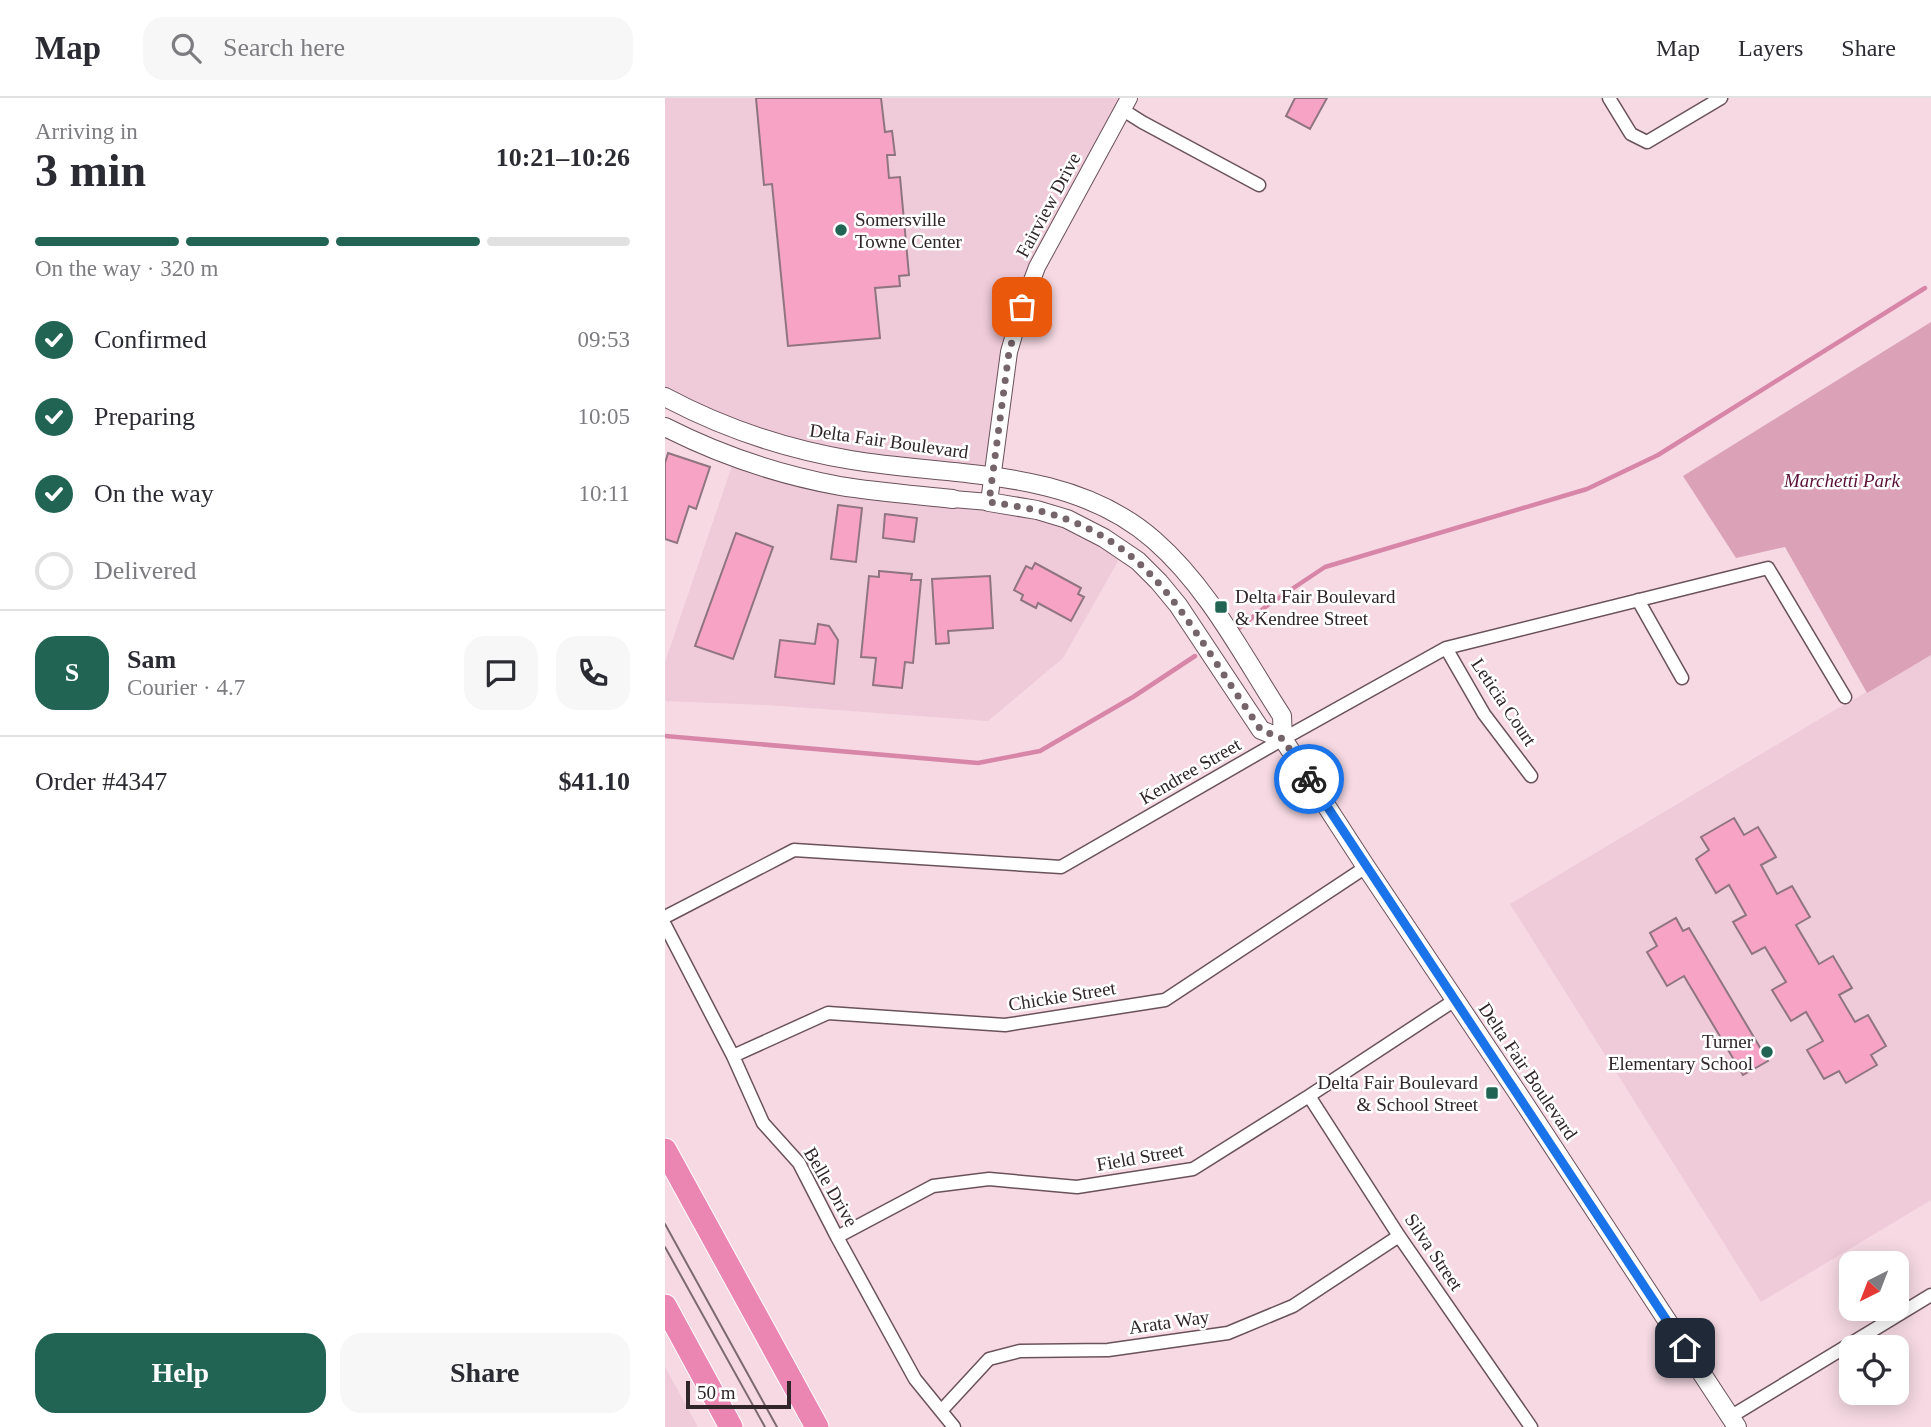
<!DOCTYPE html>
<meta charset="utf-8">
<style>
body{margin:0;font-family:"Times New Roman",serif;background:#f7f7f7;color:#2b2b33;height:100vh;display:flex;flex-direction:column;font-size:26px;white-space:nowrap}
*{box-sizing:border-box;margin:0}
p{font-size:23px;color:#7c7c81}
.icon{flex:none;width:38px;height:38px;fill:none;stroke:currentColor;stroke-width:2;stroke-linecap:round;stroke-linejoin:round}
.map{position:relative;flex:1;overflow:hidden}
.details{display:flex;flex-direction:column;background:#fff;width:665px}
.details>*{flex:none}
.needle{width:46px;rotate:222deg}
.buttons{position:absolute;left:1174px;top:1153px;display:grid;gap:14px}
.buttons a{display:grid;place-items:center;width:70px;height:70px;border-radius:14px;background:#fff;box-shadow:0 4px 18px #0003;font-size:35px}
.scale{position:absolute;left:21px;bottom:18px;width:105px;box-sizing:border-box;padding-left:7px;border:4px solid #302529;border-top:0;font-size:19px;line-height:24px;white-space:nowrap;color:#302529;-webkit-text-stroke:5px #fff;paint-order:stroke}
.pin{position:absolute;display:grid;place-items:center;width:60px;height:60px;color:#fff;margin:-30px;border-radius:14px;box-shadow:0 4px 10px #0006}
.courier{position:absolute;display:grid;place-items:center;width:70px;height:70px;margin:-35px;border:5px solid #1a73e8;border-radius:50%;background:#fff;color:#222;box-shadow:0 2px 9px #0007}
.summary em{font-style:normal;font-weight:600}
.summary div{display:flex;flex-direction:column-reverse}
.summary{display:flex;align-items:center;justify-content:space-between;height:119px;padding:0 35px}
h1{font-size:46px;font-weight:600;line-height:52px}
.bar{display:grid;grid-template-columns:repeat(4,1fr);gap:10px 7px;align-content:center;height:84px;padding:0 35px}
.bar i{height:9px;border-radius:5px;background:#e1e1e2}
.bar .on{background:#226454}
.bar p{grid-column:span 4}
.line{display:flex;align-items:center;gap:18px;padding:0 35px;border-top:2px solid #e1e1e2}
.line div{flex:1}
.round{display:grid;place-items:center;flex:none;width:74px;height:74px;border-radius:21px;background:#f7f7f7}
ol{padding:0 35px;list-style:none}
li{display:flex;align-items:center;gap:21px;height:77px}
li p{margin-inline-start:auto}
li .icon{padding:7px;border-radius:50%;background:#226454;color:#fff;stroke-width:4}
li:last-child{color:#7c7c81}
li i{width:38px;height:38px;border:4px solid #e1e1e2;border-radius:50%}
.action{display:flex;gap:14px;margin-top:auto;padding:14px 35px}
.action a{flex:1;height:80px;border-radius:21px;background:#226454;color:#fff;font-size:28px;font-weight:600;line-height:80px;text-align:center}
.action a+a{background:#f7f7f7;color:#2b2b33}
header{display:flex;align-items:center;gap:42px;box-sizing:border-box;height:98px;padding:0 35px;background:#fff;border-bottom:2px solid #e1e1e2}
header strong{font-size:33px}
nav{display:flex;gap:38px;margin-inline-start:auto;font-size:24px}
.search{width:490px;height:63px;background:#f7f7f7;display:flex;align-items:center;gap:18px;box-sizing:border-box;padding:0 24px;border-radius:21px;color:#7c7c81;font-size:26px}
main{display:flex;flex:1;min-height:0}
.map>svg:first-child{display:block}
</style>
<header>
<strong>Map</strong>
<div class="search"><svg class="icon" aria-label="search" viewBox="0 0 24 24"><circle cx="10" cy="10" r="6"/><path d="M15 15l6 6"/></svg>Search here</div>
<nav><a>Map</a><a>Layers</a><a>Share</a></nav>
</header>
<main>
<section class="details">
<div class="summary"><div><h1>3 min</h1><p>Arriving in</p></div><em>10:21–10:26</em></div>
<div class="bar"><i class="on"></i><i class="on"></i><i class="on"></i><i></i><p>On the way · 320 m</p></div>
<ol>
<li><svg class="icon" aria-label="check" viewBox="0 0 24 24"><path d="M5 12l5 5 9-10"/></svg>Confirmed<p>09:53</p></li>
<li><svg class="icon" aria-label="check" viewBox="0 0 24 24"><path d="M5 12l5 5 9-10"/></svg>Preparing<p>10:05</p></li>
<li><svg class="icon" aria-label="check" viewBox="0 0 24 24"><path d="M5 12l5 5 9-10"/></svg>On the way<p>10:11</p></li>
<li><i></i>Delivered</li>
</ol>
<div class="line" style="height:126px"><b class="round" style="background:#226454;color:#fff">S</b><div><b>Sam</b><p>Courier · 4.7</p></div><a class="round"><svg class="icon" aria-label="chat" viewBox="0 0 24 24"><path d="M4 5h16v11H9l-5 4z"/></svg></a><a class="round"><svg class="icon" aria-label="phone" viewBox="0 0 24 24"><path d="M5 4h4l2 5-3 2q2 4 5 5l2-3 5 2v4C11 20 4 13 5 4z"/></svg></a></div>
<div class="line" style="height:91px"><div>Order #4347</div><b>$41.10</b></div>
<div class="action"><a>Help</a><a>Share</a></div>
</section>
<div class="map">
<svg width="1266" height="1329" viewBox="0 0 1266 1329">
<rect width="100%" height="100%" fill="#f6d9e3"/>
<!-- built -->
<path fill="#efcad8" d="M0,0H464L363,190L326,378L189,363L0,299Z
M69,362L316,410L391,423L456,458L398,560L323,623L102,607L0,603V564Z
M1266,557V1102L1096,1204L845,806L1158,619Z
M0,1269L33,1329H0Z"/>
<!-- green -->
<path fill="#daa1b7" d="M1266,224V557L1202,595L1120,449L1071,460L1018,378Z"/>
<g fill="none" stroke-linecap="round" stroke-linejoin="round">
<!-- stream -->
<path stroke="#d886a8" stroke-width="4.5" d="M574,530L603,507L660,469L922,391L993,357L1260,190
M0,638L313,665L375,653L468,599L530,558"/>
</g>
<!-- building -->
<path fill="#f7a3c5" stroke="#8f757f" stroke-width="2" d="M91,0H216L220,34L227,33L230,57H222L224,80L235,79L244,177L234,178L235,188L210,190L215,240L123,248L107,86L99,87Z
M630,0H662L645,31L621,18Z
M3,355L45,369L31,411L24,408L12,445L0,441V365Z
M173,407L197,410L191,464L166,461Z
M220,416L252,420L249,444L218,440Z
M71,435L108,449L68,561L30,548Z
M370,465L416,490L413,496L419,499L406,523L373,505L371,510L356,502L358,497L349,492L361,468L367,471Z
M214,473L247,476L246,482H256L248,565L240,564L237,590L208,587L211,560L196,559L204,478L214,479Z
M325,478L328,530L283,533L284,545L271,546L267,481Z
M153,526L164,528L173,542L169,586L110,579L115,542L150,546Z
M1069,720L1079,737L1093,729L1111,759L1096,767L1112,796L1127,788L1145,819L1131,827L1154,866L1168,858L1187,890L1174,897L1190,924L1203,917L1221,948L1206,957L1212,967L1181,985L1174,973L1159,981L1142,952L1158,943L1141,914L1126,923L1107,892L1121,884L1100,849L1087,856L1068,824L1081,817L1064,787L1051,795L1031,761L1044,752L1036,739Z
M1011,820L1018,833L1024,830L1103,963L1078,977L1019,878L1002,888L982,854L992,848L985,835Z"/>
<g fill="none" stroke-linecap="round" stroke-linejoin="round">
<defs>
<path id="minor" d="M944,0L966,36L982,44L1056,0
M458,12L477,24L594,87
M973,502L1017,580
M781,550L819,616L866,678
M0,819L129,752L396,769L618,641L781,550L1103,470L1180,599
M0,827L68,958L98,1025L134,1065L172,1139L250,1281L289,1329
M68,958L163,915L340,927L500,902L701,769
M644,998L734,1138L866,1329
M172,1139L268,1088L324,1081L412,1089L528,1071L644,998L790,902
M276,1313L324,1261L355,1253L443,1252L563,1235L628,1208L734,1138
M1065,1319L1266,1197"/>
<path id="tertiary" d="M288,401L324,404L344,254L357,209L372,169L464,0"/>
<path id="secondary" d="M0,299C58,330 121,351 186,362C288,379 406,369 489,442C544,490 578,558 617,618L618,641L701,769L852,994L1072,1329
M0,329C55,357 115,377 175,388C212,394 251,397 288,401
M324,404L372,412L402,421L439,440L473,463L494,484L513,507L596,632L618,641"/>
<path id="motorway" d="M0,1052L152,1329
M0,1208L66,1329"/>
</defs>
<!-- minor casing -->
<use href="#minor" stroke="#6a525b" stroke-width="15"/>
<!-- tertiary casing -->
<use href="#tertiary" stroke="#6a525b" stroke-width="18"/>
<!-- secondary casing -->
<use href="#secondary" stroke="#6a525b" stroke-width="20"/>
<!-- motorway casing -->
<use href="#motorway" stroke="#fff" stroke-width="25"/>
<!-- minor -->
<use href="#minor" stroke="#fff" stroke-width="12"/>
<!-- tertiary -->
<use href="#tertiary" stroke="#fff" stroke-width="16"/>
<!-- secondary -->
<use href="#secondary" stroke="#fff" stroke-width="18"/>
<!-- motorway -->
<use href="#motorway" stroke="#eb86b2" stroke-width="23"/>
<!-- tram -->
<path stroke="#7c6a71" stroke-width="2" d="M0,1126L112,1329
M0,1149L100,1329"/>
</g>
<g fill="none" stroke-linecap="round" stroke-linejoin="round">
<!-- done -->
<path stroke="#75646a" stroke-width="7" stroke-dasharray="0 12.6" d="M357,209L344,254L324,404C344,407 366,410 386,416C471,442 506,496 552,566C566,588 581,610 596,632L618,641L644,681"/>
<!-- route -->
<path stroke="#1a73e8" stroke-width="9" d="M644,681L1020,1250"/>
</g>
<!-- markers -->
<g fill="#226454" stroke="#fff" stroke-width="2.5">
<circle cx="176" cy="132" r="7"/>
<rect x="549" y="502" width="14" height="14" rx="3.5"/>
<circle cx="1102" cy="954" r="7"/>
<rect x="820" y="988" width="14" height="14" rx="3.5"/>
</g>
<g text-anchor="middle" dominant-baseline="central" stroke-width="5" stroke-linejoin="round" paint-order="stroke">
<!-- street labels -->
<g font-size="19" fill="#302529" stroke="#fff">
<text transform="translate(383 107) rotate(-62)">Fairview Drive</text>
<text transform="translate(224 343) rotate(8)">Delta Fair Boulevard</text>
<text transform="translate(839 604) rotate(56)">Leticia Court</text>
<text transform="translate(525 673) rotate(-30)">Kendree Street</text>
<text transform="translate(397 898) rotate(-9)">Chickie Street</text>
<text transform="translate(863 973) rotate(56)">Delta Fair Boulevard</text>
<text transform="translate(475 1059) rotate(-10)">Field Street</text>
<text transform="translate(166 1089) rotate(60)">Belle Drive</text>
<text transform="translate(769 1154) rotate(56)">Silva Street</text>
<text transform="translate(504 1224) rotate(-8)">Arata Way</text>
</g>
<!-- poi labels -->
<g font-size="19" fill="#302529" stroke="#fff" text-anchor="start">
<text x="190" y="121">Somersville<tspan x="190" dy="22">Towne Center</tspan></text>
<text x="570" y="498">Delta Fair Boulevard<tspan x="570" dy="22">&amp; Kendree Street</tspan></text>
<text x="1088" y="943" text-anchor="end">Turner<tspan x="1088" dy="22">Elementary School</tspan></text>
<text x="813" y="984" text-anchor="end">Delta Fair Boulevard<tspan x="813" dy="22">&amp; School Street</tspan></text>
</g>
<!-- park labels -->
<g font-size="19" font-style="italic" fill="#591036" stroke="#fff">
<text x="1177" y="382">Marchetti Park</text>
</g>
</g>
</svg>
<div class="buttons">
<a><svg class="needle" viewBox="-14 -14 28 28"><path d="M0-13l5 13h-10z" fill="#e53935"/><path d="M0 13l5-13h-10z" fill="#7c7c81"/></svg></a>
<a><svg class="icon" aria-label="locate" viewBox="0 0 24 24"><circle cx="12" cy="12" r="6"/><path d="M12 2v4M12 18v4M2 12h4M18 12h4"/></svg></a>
</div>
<div class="scale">50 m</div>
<div class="pin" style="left:357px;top:209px;background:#ea580c"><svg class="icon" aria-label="bag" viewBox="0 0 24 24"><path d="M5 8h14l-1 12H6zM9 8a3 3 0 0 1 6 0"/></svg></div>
<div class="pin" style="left:1020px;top:1250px;background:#1f2937"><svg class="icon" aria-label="home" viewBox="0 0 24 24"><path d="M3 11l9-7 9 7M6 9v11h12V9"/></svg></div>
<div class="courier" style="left:644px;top:681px"><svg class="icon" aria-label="bike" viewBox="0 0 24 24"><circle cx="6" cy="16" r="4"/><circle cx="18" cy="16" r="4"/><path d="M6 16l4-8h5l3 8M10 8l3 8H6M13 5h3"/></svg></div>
</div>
</main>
